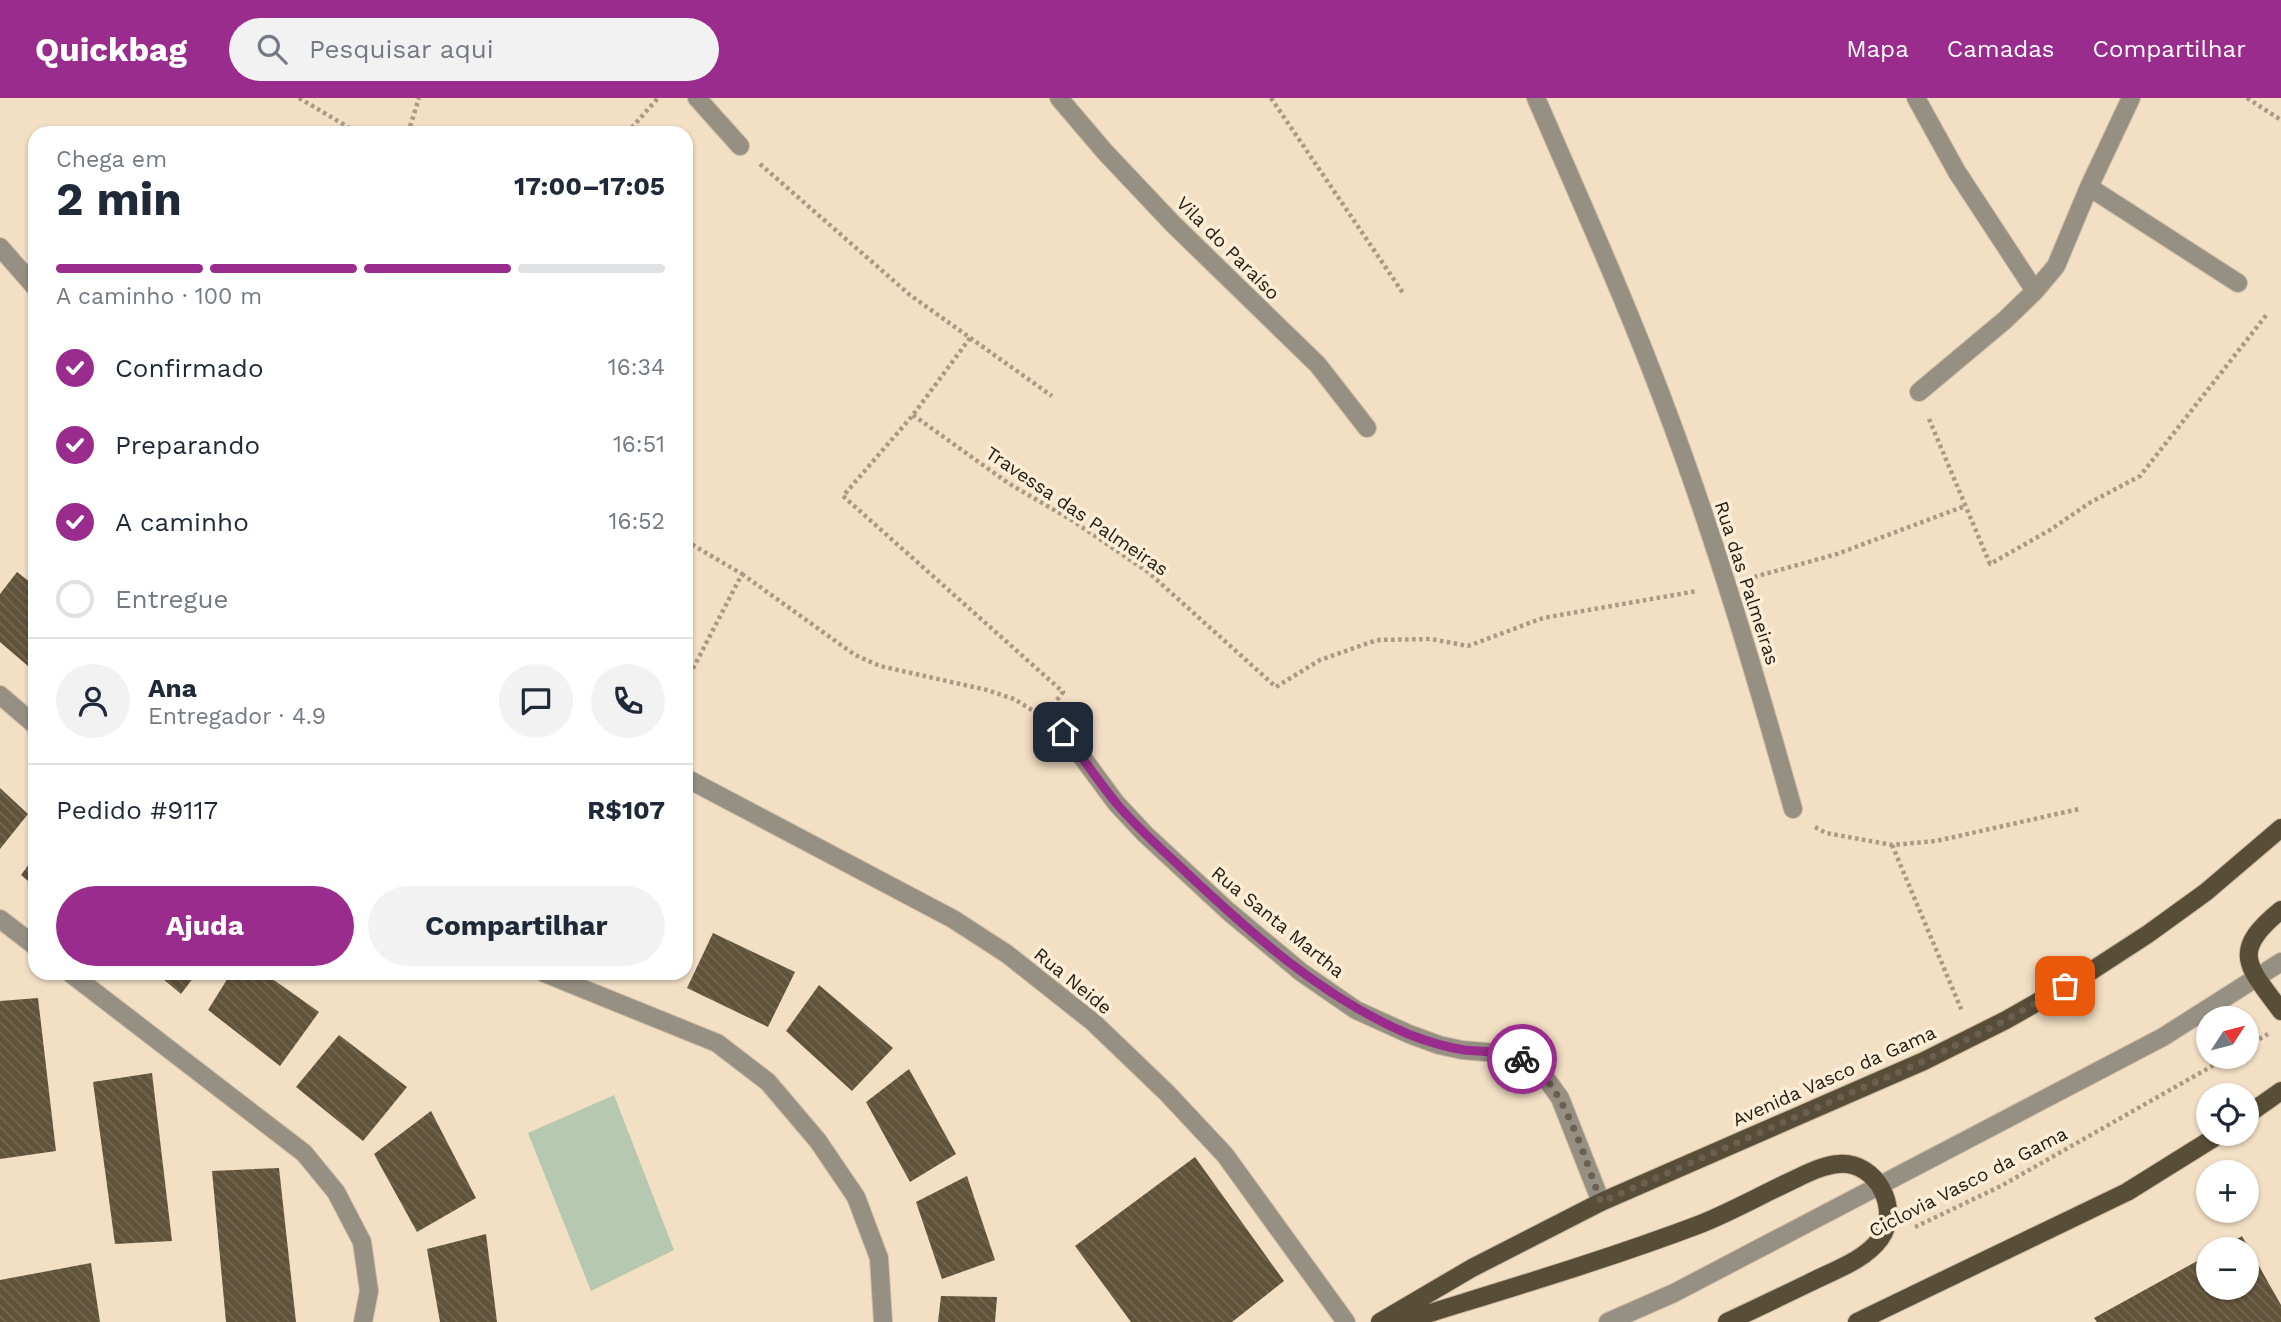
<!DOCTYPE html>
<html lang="pt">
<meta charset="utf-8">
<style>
body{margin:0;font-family:"Work Sans",sans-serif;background:#f2f2f3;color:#1f2937;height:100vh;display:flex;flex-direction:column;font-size:26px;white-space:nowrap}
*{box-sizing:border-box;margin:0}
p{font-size:23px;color:#747a83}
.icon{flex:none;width:38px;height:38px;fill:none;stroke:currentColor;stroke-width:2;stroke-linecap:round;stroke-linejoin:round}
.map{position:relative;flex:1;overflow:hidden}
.panel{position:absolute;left:28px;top:28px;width:665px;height:854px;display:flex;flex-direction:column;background:#fff;border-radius:21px;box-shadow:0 2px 5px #0004}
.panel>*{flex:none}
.needle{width:46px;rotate:54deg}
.tools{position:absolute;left:2196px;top:908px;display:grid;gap:14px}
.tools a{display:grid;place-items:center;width:63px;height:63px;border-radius:50%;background:#fff;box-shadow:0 2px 5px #0004;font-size:35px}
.pin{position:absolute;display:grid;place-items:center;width:60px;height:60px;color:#fff;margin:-30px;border-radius:14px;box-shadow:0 4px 10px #0006}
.courier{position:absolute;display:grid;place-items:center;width:70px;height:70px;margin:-35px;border:5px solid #992c8c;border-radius:50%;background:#fff;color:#222;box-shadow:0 2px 9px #0007}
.overview em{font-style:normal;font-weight:700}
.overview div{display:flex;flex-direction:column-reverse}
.overview{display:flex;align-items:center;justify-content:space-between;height:119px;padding:0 28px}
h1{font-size:46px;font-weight:700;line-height:52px}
.bar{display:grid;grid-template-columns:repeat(4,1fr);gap:10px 7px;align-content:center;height:84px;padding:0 28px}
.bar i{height:9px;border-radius:5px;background:#e0e1e3}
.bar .on{background:#992c8c}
.bar p{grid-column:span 4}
.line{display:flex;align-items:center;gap:18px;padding:0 28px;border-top:2px solid #e0e1e3}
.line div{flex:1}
.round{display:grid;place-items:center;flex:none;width:74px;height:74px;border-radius:37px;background:#f2f2f3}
ol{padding:0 28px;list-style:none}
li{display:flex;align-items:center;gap:21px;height:77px}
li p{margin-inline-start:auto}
li .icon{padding:7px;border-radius:50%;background:#992c8c;color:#fff;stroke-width:4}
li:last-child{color:#747a83}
li i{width:38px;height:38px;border:4px solid #e0e1e3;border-radius:50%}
.action{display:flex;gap:14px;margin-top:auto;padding:14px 28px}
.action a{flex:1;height:80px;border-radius:42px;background:#992c8c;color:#fff;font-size:28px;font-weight:700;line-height:80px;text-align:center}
.action a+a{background:#f2f2f3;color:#1f2937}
header{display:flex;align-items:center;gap:42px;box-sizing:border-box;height:98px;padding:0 35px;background:#992c8c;color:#fff}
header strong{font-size:33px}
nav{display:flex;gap:38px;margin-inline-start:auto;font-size:24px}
.search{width:490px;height:63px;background:#f2f2f3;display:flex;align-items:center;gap:18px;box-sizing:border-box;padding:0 24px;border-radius:38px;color:#747a83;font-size:26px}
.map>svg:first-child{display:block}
</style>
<header>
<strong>Quickbag</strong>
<div class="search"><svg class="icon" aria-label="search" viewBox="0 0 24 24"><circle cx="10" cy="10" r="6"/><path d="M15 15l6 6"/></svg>Pesquisar aqui</div>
<nav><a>Mapa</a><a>Camadas</a><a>Compartilhar</a></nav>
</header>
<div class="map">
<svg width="2281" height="1224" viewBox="0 0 2281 1224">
<defs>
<pattern id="building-back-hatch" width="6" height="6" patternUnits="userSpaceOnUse" patternTransform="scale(1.75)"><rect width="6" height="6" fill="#61523a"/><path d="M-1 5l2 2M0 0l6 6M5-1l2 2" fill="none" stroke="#736753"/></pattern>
</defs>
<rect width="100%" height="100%" fill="#f2dfc4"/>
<!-- pitch -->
<path fill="#b6c9b0" d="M614,997L674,1152L591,1193L528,1035Z"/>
<!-- building -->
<path fill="url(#building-back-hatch)" d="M17,474L35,488V574L0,544V496Z
M0,690L28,716L0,751Z
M35,758V789L21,777Z
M713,835L795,874L768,929L687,890Z
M156,875H197L181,896Z
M231,875H264L319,914L280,968L208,912Z
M819,887L893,950L852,993L786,933Z
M38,900L56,1053L0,1061V903Z
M339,937L407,989L363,1043L296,989Z
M909,971L956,1056L910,1084L866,1004Z
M152,975L172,1143L115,1146L93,984Z
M431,1013L476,1100L417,1134L374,1056Z
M1195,1059L1284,1183L1232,1224H1131L1075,1148Z
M279,1070L296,1224H226L212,1073Z
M967,1078L995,1162L942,1181L916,1104Z
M486,1136L497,1224H440L427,1151Z
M2242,1138L2281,1207V1224H2097L2094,1220L2208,1157V1190H2247V1152H2219Z
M91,1165L100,1224H0V1182Z
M941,1198L997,1199L995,1224H938Z"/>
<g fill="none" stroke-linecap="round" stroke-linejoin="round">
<defs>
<path id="minor" d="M697,0L740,48
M1059,0L1105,54L1173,126L1318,267L1367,330
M1536,0C1579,99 1623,197 1661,297C1713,433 1754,572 1793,711
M1916,0L1957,74L2035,193
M2089,89L2238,185
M0,149L35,189
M1919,294L2005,222L2035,193L2056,168L2089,89L2131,0
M0,597L35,627
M1063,633L1116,705L1145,736L1228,813L1301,874L1356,912L1409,936L1439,947L1462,952L1509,956L1529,964L1542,975L1560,1000L1601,1104
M686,680L953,821L1007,856L1093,924L1167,995L1225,1057L1346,1224
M0,821L35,848
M70,875L304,1055L336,1094L362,1144L369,1193L363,1224
M544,875L717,945L768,984L818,1043L856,1099L879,1160L883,1224
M1608,1224L1674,1195L2163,939L2281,864"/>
<path id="major" d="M2281,812C2229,854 2248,868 2281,913
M2247,1017L2281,993
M1380,1224L1472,1170L1601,1104L1924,963L2006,922L2085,877L2148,836L2206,794L2281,730
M1401,1224C1500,1193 1600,1164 1698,1127C1729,1115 1759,1098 1789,1084C1804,1077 1822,1067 1839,1066C1876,1063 1902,1111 1880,1141C1864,1163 1832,1173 1809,1185C1782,1198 1755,1211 1727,1224
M1857,1224L2127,1094L2220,1036"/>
</defs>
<!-- minor casing -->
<use href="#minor" stroke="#cdbca4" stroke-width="20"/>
<!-- major casing -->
<use href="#major" stroke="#cdbca4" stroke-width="20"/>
<!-- path -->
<path stroke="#a89a85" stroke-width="4.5" stroke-dasharray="3.5 3.5" stroke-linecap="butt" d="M299,0L358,35
M1271,0L1403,195
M2247,0L2281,22
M408,35L419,0
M627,35L658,0
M760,66L910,197L1052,298
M970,240L913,317L843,398L1063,594L1054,606
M913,317L1008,385L1073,423L1148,474L1276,589L1320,562L1377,542L1431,541L1468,548L1543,520L1697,493
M1929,321L1990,466L2050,432L2091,404L2140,378L2268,215
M686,443L742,476L686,584
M742,476L855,557L880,568L987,592L1014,601L1040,617
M1754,479L1837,456L1965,408
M1815,729L1826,735L1892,747L1936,743L2079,711
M1892,747L1962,913
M2247,948L2268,936
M1915,1129L2001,1088L2228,959"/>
<!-- minor -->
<use href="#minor" stroke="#969083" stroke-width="18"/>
<!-- major -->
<use href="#major" stroke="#584d37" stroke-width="18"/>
</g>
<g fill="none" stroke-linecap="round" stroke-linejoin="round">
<!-- done -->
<path stroke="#6b6050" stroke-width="7" stroke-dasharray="0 12.6" d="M1522,961C1562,978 1586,1064 1601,1104L1924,963L2006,922L2065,888"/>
<!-- route -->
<path stroke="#992c8c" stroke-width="9" d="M1063,634C1081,657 1098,683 1117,706C1139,732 1165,754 1189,777C1255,839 1324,900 1408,936C1426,943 1445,949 1464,952C1484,954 1503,953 1522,961"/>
</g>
<g text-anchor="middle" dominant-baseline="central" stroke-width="7" stroke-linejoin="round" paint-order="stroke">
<!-- street labels -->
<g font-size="19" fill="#221c12" stroke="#fcedd7">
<text transform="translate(1228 150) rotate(45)">Vila do Paraíso</text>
<text transform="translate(1077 413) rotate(34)">Travessa das Palmeiras</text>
<text transform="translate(1747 485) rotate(72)">Rua das Palmeiras</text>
<text transform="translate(1278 824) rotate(39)">Rua Santa Martha</text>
<text transform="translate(1073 883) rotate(39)">Rua Neide</text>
<text transform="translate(1834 978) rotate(-24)">Avenida Vasco da Gama</text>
<text transform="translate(1968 1084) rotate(-27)">Ciclovia Vasco da Gama</text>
</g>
</g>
</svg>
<div class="tools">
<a><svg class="needle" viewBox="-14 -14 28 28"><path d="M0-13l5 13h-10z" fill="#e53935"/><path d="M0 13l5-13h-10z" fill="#747a83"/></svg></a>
<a><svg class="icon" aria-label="locate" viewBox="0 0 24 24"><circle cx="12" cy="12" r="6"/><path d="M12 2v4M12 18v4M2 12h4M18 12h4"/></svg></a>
<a>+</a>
<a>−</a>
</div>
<div class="pin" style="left:2065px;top:888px;background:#ea580c"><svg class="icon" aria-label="bag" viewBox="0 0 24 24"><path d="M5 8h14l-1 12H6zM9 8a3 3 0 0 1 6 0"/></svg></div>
<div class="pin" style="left:1063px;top:634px;background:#1f2937"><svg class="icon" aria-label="home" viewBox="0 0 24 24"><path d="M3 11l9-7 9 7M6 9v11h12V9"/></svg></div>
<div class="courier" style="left:1522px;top:961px"><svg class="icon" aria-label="bike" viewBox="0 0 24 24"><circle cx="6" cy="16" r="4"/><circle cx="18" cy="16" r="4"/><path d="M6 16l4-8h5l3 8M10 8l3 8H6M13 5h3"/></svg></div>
<section class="panel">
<div class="overview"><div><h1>2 min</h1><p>Chega em</p></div><em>17:00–17:05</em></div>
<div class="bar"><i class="on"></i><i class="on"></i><i class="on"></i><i></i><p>A caminho · 100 m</p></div>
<ol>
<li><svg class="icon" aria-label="check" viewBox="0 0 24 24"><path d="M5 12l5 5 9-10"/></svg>Confirmado<p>16:34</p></li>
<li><svg class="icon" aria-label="check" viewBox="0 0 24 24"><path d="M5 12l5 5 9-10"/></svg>Preparando<p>16:51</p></li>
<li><svg class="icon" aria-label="check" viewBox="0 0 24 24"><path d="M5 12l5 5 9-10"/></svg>A caminho<p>16:52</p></li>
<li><i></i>Entregue</li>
</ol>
<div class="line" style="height:126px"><a class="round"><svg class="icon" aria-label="person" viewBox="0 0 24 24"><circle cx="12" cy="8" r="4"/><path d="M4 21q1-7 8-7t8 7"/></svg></a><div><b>Ana</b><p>Entregador · 4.9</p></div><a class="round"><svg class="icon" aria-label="chat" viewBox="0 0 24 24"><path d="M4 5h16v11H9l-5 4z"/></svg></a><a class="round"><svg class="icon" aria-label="phone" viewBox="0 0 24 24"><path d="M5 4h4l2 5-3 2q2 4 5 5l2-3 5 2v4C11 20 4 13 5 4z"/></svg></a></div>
<div class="line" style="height:91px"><div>Pedido #9117</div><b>R$107</b></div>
<div class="action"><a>Ajuda</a><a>Compartilhar</a></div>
</section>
</div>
